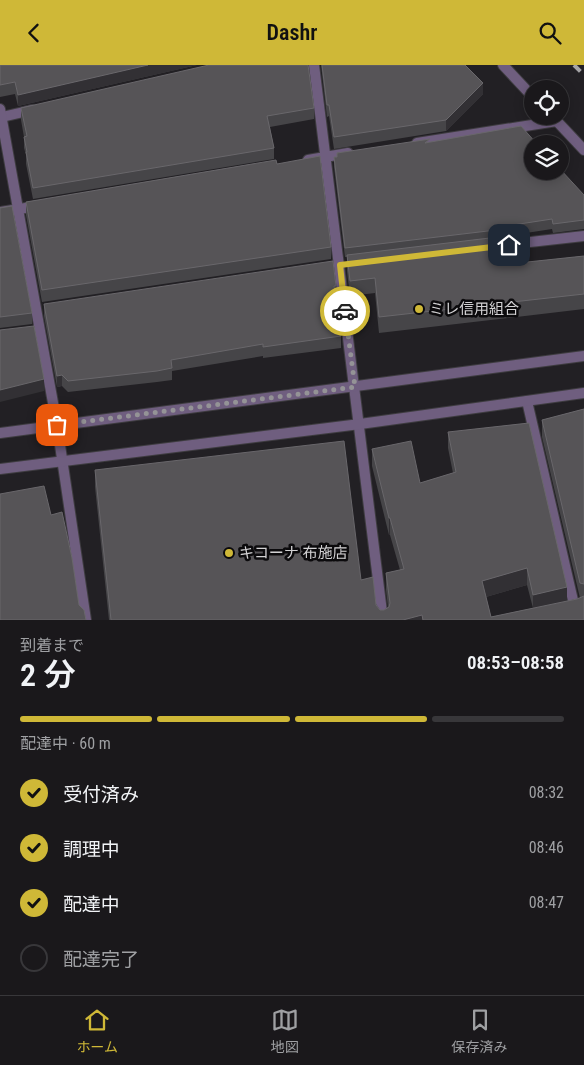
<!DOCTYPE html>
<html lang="ja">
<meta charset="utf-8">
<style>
body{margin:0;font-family:"Roboto Condensed","Noto Sans JP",sans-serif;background:#232124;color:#f1f3f6;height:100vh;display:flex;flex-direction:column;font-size:19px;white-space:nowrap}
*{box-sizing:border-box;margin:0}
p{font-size:16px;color:#9fa0a3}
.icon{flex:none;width:28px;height:28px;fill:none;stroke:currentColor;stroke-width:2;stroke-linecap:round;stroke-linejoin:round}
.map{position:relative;height:555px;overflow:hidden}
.side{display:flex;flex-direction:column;background:#1a181b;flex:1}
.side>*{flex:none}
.fabs{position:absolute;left:524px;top:15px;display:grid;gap:10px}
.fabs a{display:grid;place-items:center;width:45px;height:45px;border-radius:50%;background:#1a181b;box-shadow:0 2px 12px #0003,0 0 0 1px #38373a;font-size:25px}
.pin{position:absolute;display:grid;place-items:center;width:42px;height:42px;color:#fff;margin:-21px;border-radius:10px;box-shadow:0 2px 8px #0006}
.courier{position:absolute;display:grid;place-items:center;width:50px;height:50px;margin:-25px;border:4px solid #cfb837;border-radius:50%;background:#fff;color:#222;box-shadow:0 1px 6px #0007}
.summary em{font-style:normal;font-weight:600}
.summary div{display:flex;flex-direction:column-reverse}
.summary{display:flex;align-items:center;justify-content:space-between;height:85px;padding:0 20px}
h1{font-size:32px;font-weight:600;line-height:38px}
.bar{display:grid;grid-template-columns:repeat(4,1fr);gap:8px 5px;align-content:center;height:60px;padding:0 20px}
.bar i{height:6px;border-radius:4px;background:#38373a}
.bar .on{background:#cfb837}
.bar p{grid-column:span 4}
ol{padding:0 20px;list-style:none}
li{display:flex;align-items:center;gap:15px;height:55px}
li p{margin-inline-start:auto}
li .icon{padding:5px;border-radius:50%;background:#cfb837;color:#111;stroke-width:4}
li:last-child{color:#9fa0a3}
li i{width:28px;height:28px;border:2px solid #38373a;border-radius:50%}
header{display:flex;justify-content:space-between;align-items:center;height:65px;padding:0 20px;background:#cfb837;color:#111;font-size:22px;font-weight:600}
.menu{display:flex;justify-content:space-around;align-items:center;height:70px;border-top:1px solid #38373a;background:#1a181b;font-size:14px;color:#9fa0a3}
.menu a{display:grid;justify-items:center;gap:2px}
.menu .on{color:#cfb837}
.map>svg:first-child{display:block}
</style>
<header><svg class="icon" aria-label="back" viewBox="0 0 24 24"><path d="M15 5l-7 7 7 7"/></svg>Dashr<svg class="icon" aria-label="search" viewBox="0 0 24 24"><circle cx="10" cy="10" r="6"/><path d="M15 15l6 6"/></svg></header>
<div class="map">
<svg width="584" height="555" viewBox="0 0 584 555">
<rect width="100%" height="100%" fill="#222024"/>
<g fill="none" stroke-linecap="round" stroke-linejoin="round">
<defs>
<path id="service" d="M504,180L584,171"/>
<path id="pedestrian" d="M2,52L32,45"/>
<path id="minor" d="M314,0L383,555
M0,44L57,360L86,555
M417,78L557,56
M308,95L348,88
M0,147L38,141
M527,336L575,544"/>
<path id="tertiary" d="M503,0L532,31
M552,51L584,85
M0,368L584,291
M0,404L360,359L584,328"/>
</defs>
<!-- service casing -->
<use href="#service" stroke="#3e3c40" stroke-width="12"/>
<!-- pedestrian casing -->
<use href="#pedestrian" stroke="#3e3c40" stroke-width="12"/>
<!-- minor casing -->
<use href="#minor" stroke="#3e3c40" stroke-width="12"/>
<!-- tertiary casing -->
<use href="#tertiary" stroke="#3e3c40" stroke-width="12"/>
<!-- service -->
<use href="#service" stroke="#6f5e7f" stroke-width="10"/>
<!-- pedestrian -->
<use href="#pedestrian" stroke="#6f5e7f" stroke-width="10"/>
<!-- minor -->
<use href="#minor" stroke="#6f5e7f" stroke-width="10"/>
<!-- tertiary -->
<use href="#tertiary" stroke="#6f5e7f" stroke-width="10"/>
<!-- rail -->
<path stroke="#a5a4a6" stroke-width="4" stroke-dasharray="9 9" stroke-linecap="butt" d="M574,0L584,10"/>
</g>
<!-- wall -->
<path fill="#464548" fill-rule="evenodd" d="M0,0H197L18,41L15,29L0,32Z
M321,0H465L483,29L446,66L334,84L329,51L327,52Z
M21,43H314V54L270,62L274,83V94L33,134L26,99V90L24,83V72L21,55Z
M430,77L584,130V164L553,168L552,164L513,170L518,198L584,191V244L379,268L375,228L350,231L347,206V192H345L334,102V92H337V88Z
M277,99L331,182V194L42,237L26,150V137Z
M0,143L32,248V259L0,263Z
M336,221V233H335L341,271V283L263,293V291L172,306V315L157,317L68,327L62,321L57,322L44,251V239Z
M584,344V555H109L95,422V405L361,515L380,545H384L388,542L386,525V508L400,505L390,470H389L372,401V384L420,418L453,408L448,383V367L567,536L580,533L542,372V355ZM527,520L533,543L491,552L486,532Z"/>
<!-- shaded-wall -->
<path fill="#323034" d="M148,0H197L18,41V30Z
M483,18V29L446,66V55Z
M62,310V321L57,322V311Z
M44,314V326L0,337V325Z
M389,453H390V470H389Z
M527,503V520L482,533V516Z
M567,522V538L533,546V530Z
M422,550V555H403Z"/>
<!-- building -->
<path fill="#565457" stroke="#69676b" d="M0,0H148L18,30L15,17L0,20Z
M209,0H308L314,43L267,51L274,83L33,123L26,87H27L24,72L27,71L21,43Z
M322,0H465L483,18L446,55L334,72L329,40H327Z
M521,61L537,79H532V106H560V104L584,130V155L553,159L552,154L513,160V163L345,183L334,92H337V88L430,74L425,78Z
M320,91L331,182L42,225L26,137L276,95L277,99Z
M12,141L32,248L0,252V143Z
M515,170L518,198L584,191V229L379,252L375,213L350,216L347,190Z
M333,196L336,221H334L341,271L263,282V279L171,295L172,303L157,306L68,316L62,310L57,311L44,239Z
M34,261L44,314L0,325V265Z
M584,344V519L580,518L542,355Z
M529,358L567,522L533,530L527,503L482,516L491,552L577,534L584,531V555H423L422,550L403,555H111L95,405L344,376L361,515L373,512L376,540L380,545H384L389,542L390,538L386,508L404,504L390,453H389L372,384L411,376L420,418L456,407L448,367Z
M44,421L51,450L62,447L72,493L79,540L84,545L86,555H0V429Z"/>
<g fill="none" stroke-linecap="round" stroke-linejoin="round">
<!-- done -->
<path stroke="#949396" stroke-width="5" stroke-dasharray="0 9" d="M57,360L355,322L345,246"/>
<!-- route -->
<path stroke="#cfb837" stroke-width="6" d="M345,246L340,200L509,180"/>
</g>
<!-- markers -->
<g fill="#cfb837" stroke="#0b0a0c" stroke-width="2">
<circle cx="419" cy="244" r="5"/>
<circle cx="229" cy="488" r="5"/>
</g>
<g text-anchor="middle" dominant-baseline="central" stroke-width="5" stroke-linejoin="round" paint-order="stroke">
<!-- poi labels -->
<g font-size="15" fill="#d2d1d3" stroke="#0b0a0c" text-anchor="start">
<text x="429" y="244">ミレ信用組合</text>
<text x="239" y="488">キコーナ 布施店</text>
</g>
</g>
</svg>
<div class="fabs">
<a><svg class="icon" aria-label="locate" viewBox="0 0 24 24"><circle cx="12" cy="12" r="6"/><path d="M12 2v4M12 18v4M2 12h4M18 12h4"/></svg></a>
<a><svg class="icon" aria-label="layers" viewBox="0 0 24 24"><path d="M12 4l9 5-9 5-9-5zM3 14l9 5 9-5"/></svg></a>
</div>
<div class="pin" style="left:57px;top:360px;background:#ea580c"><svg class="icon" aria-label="bag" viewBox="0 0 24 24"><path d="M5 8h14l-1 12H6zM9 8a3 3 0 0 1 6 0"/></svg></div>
<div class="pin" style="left:509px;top:180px;background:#1f2937"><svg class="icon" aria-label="home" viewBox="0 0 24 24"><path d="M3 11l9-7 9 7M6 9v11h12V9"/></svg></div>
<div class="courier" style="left:345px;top:246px"><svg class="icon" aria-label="car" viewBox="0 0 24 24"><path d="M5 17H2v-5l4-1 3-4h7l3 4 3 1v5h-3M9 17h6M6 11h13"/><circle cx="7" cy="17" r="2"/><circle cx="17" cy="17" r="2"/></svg></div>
</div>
<section class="side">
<div class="summary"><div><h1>2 分</h1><p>到着まで</p></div><em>08:53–08:58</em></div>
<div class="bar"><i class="on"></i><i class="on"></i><i class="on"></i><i></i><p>配達中 · 60 m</p></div>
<ol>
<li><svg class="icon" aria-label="check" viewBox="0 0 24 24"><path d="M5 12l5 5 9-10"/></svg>受付済み<p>08:32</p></li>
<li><svg class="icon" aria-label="check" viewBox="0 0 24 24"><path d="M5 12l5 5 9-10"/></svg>調理中<p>08:46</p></li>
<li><svg class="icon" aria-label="check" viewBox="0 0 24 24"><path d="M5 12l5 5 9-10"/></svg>配達中<p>08:47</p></li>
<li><i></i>配達完了</li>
</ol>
</section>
<nav class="menu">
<a class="on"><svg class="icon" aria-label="home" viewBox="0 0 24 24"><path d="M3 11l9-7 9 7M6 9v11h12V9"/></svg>ホーム</a>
<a><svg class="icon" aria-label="map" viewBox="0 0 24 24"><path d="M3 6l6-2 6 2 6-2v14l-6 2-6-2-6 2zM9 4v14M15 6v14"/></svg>地図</a>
<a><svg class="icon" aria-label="saved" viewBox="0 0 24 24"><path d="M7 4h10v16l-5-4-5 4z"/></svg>保存済み</a>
</nav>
